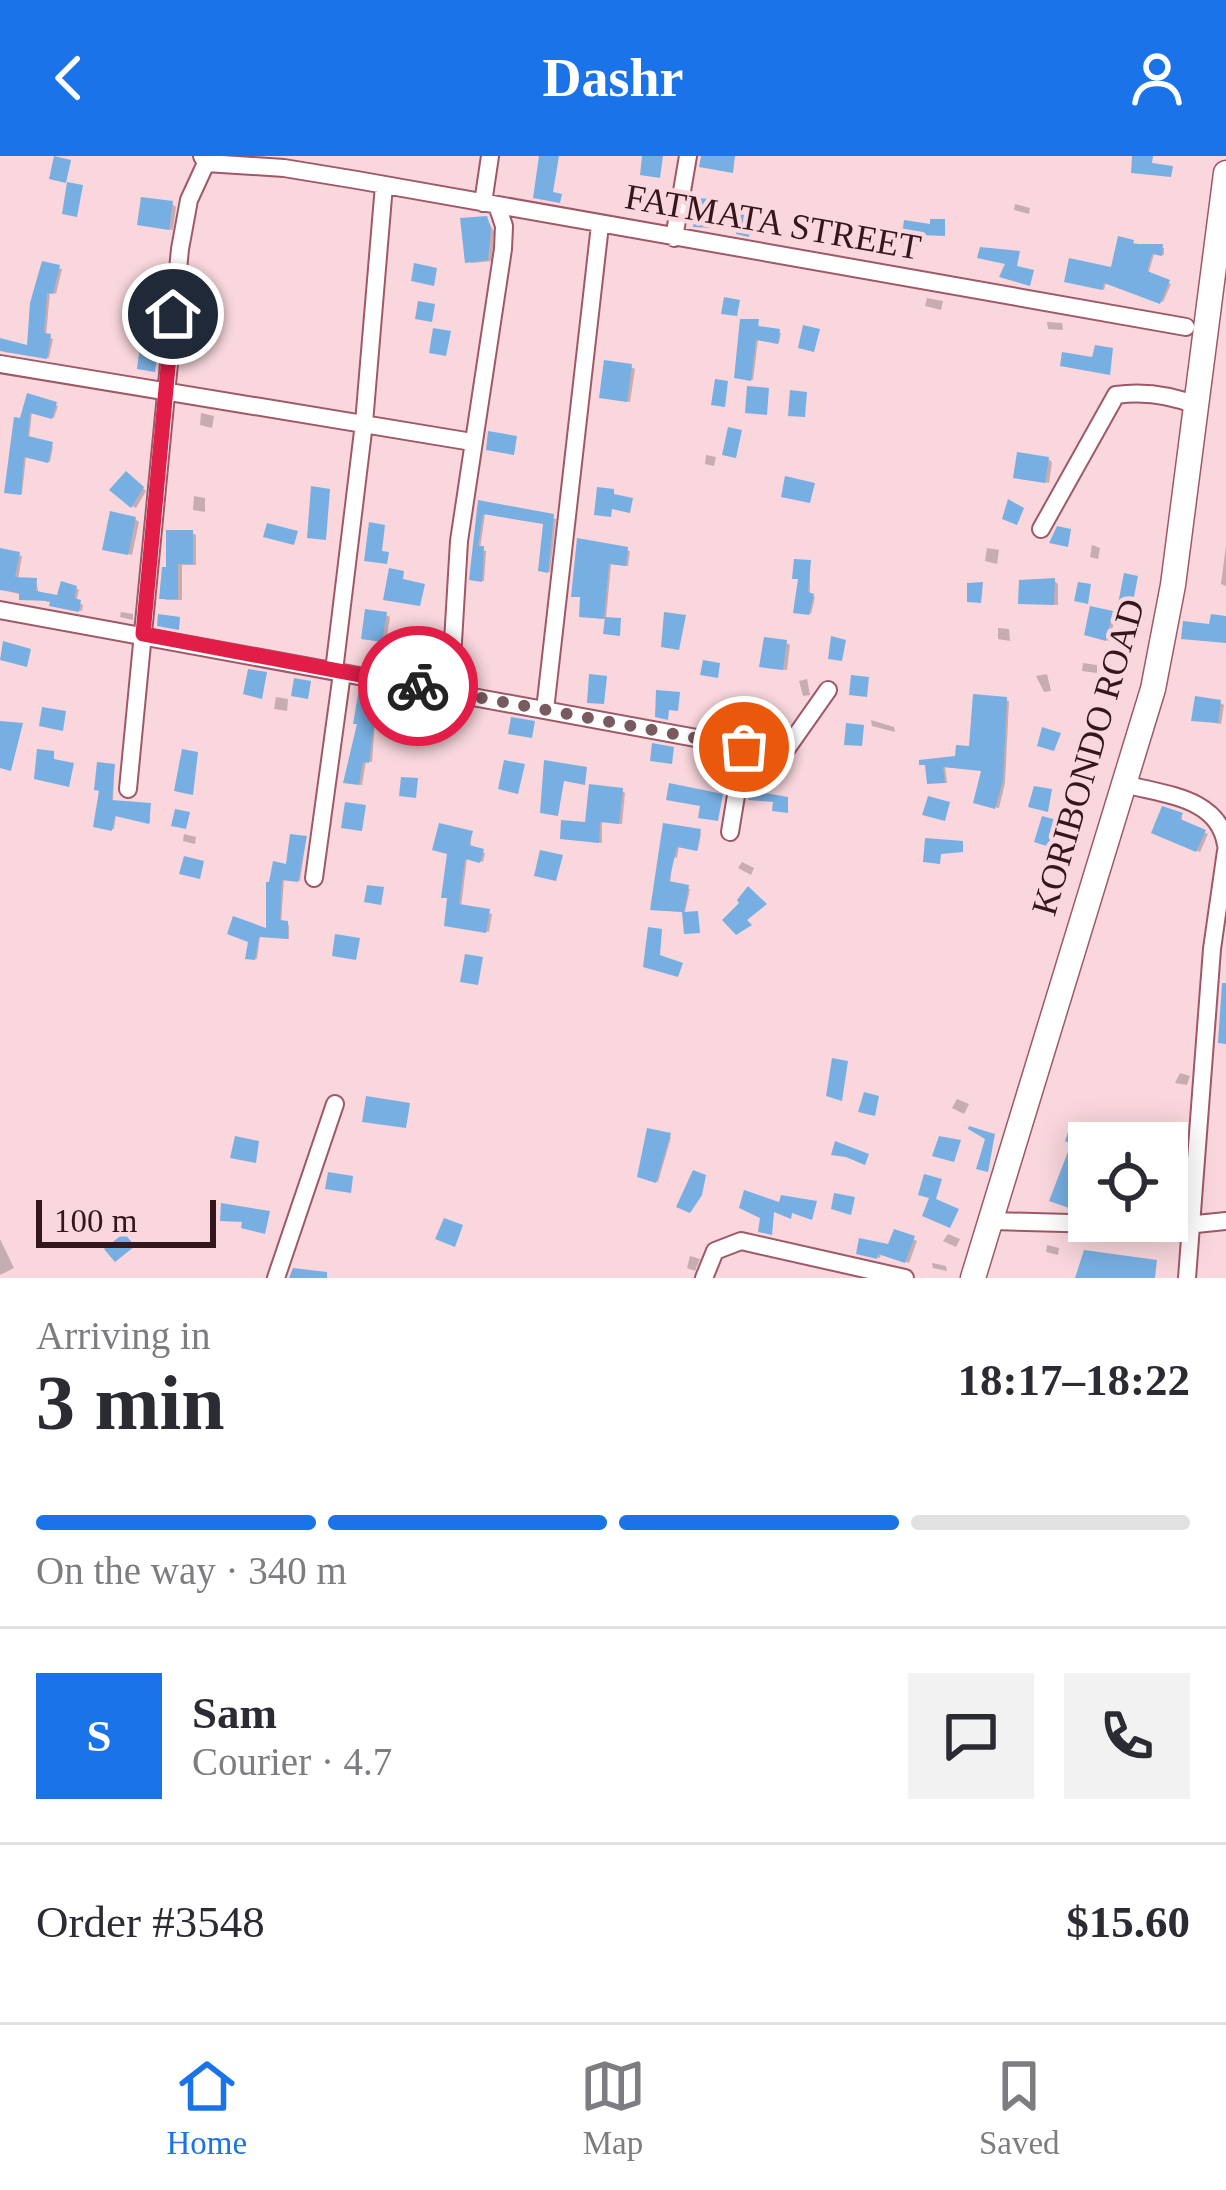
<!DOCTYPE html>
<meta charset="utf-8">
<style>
body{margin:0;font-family:Georgia,serif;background:#f2f2f3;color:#2b2b33;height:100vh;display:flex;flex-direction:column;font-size:45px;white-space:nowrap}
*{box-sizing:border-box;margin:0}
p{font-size:39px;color:#7c7c81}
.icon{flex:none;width:66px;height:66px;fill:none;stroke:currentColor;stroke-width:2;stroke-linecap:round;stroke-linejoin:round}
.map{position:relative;height:1122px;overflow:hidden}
.sheet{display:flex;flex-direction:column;background:#fff;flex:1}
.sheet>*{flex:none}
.fabs{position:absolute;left:1068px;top:966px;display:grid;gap:24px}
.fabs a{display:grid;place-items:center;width:120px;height:120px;border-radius:0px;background:#fff;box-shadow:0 6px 30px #0003;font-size:60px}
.scale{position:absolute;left:36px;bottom:30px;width:180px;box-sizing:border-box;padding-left:12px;border:6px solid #34171d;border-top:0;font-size:33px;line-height:42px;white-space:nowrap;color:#34171d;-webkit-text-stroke:9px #f9d7dc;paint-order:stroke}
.pin{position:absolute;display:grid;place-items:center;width:102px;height:102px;color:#fff;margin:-51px;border:6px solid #fff;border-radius:50%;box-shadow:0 3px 12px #0007}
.courier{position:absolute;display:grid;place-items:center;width:120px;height:120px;margin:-60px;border:9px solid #e11d48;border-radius:50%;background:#fff;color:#222;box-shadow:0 3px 15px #0007}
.overview em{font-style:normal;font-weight:800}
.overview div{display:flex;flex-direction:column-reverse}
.overview{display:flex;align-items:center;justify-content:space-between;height:204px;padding:0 36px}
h1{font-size:78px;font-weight:800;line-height:90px}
.bar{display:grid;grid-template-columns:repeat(4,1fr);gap:18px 12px;align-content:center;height:144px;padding:0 36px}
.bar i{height:15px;border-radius:9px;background:#e1e1e2}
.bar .on{background:#1a73e8}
.bar p{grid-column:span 4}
.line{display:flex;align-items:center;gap:30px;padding:0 36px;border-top:3px solid #e1e1e2}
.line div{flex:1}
.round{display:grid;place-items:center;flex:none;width:126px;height:126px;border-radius:0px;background:#f2f2f3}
header{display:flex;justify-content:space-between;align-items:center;height:156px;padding:0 36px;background:#1a73e8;color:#fff;font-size:54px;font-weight:800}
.menu{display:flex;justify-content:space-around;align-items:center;height:168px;border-top:3px solid #e1e1e2;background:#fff;font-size:33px;color:#7c7c81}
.menu a{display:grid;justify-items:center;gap:6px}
.menu .on{color:#1a73e8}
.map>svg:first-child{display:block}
</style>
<header><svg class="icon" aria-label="back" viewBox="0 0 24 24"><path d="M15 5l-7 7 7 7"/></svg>Dashr<svg class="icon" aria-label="person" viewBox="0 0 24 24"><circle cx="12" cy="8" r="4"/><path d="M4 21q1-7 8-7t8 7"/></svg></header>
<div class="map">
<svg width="1226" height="1122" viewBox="0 0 1226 1122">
<rect width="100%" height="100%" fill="#f9d7dc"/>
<!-- shadow -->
<path fill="#0003" d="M172,48L176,51L173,74L144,70Z
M1015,48L1030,52L1029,58L1014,54Z
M487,63L494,76L492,105L472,107L468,105Z
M1133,87L1164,92V99L1154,98L1148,119L1171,128L1163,146L1106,126L1104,134L1069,125L1113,115Z
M45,109L62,113L56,138L50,136L46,180L53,183L49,202L4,196L29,192Z
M927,142L943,145L941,154L925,150Z
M758,166L759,173L781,177L779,187L758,183L753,224L740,221Z
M1047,166L1062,167L1063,174L1048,173Z
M631,211L635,213L630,246L606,242Z
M29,241L58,250L54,262L32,256L29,283L53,290L50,306L26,300L22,338L9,336Z
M201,257L214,260L212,272L200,269Z
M706,299L716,301L714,310L705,308Z
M1048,303L1052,306L1049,327L1020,323Z
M130,321L146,335L136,352L132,350Z
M194,340L205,342V356L193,354Z
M481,348L556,363L550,416L543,415L546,368L485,358L480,393L486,395L484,425L475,424Z
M135,363L139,366L132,399L110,394Z
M192,377L196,379V409H182V444H166L162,441Z
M580,385L630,395L628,410L611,408L606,463L584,461Z
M1092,389L1100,392L1098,403L1090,401Z
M1226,389V430L1221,428Z
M987,392L999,394L997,408L985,405Z
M18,399L22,400L18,424L36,425L39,439L60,443L76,432L79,434L76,446L83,449L82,455L0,433V406Z
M810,407V439L815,441L811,458L799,456Z
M1054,425L1058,428V449L1021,446Z
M121,456L133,458V464L120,461Z
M1112,458L1115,460L1110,485L1092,480Z
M386,459L390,461L386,486L368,483Z
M998,472L1009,473L1010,485L998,483Z
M786,487L790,489L787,514L767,512Z
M1083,507L1097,509V517L1082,515Z
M1047,518L1051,535L1044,536L1036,520Z
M807,523L810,539L803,540L799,525Z
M377,539L372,606L366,605L362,629L349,627L360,568Z
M276,541L288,543L287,555L274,553Z
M1006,544L1009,545L1005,627L999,652L980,648L984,615L945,611L947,627H930L928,609L958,603L972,593Z
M1220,547L1224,549L1221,568L1194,563Z
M871,564L894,571L895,576L872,570Z
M114,611L113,647L150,650V667L116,659L114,673L98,671L103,634Z
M622,635L625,637L622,668L602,665V687L566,683L588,669Z
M1182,660V667L1208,678L1200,696L1155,676Z
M665,671L701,677L698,694L679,690L677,702L673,701L670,728L690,733L685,756L655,754Z
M184,678L196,681L195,688L183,685Z
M471,678V693L485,697L483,706L467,702L461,751L492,758L489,776L447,769Z
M306,683L300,725L284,722L281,768L289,769V783L260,780L257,803L250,802L251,784L268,776L269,729L289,711Z
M742,706L754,712L751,719L738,712Z
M1180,917L1190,920L1187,929L1175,927Z
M957,943L969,948L964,958L952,952Z
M650,976L671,981L658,1026L640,1020Z
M1071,977L1090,987L1089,1009H1078L1071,1029L1089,1036V1055L1053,1043L1075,987Z
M1167,1027L1176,1029L1177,1057H1167Z
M126,1057L132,1073L125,1075L119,1059Z
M896,1076L917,1085L909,1107L881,1097L880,1102L863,1098L890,1091Z
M948,1078L960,1083L956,1091L943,1085Z
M0,1083L14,1112L0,1119Z
M1047,1089L1059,1092L1058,1099L1046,1096Z
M690,1100L700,1103L695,1115L687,1112Z
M932,1107L946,1110L947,1115L933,1112Z"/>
<!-- building -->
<path fill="#78afe2" d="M54,0L71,4L66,27L49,23Z
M539,0H559L553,36L562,38L560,47L533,42Z
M642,0H663L660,22L640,19Z
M701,0H735L733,17L699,11Z
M1132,0H1153L1152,7L1173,10L1171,21L1131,17Z
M67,26L83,29L77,61L62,58Z
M141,41L173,45L169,74L137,69Z
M695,42L714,43L713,72L693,71Z
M740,53L753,55L749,81L736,78Z
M487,60L491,72L488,104L465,107L460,62Z
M930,63H945V80L919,79L918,90L901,87L904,64L930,68Z
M1118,80L1134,84L1133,88H1163L1162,100L1152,98L1147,115L1170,124L1160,148L1104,127L1102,134L1064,126L1069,102L1111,111Z
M980,91L1020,95L1017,110L1034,114L1030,130L999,121L1005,108L977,102Z
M42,105L60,109L53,138L47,137L44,177L51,178L47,203L0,195V182L27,189L30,147Z
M414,107L437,112L434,130L411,125Z
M724,141L740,144L737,160L721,158Z
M418,145L435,148L432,166L415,163Z
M740,163H759L758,170L780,173L778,188L756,184L751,225L734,222Z
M803,169L820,173L814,196L798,192Z
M433,172L451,175L446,200L429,197Z
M1095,189L1113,192L1110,219L1060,210L1062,196L1092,201Z
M140,190L158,193L155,216L137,213Z
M604,204L632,208L627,246L599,242Z
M715,223L728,225L725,251L711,249Z
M747,230L769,232L767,259L745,257Z
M790,234L807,236L805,261L788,260Z
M27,237L57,246L52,263L30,257L28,280L53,286L48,307L24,301L21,339L4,337L14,261L20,262Z
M728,271L742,274L736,302L722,299Z
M488,275L517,280L514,299L486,294Z
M1017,296L1049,301L1045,327L1013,322Z
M126,315L144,331L131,352L109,334Z
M785,320L815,327L810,347L781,341Z
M311,330L330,333L326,384L307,382Z
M597,331L614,333V338L633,342L630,357L612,353L611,361L594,359Z
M1008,343L1024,352L1017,369L1002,363Z
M478,344L554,358L548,417L538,415L543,368L483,358L478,390H484L482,426L469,424Z
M110,355L136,361L128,399L102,394Z
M369,366L385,369L382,395L389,396L387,408L364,405Z
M267,367L298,375L294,389L263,381Z
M1057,370L1071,373L1068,391L1049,387Z
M166,374H193V408H178V443H159L162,411H166Z
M577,382L628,391L626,410L609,408L604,463L579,461L580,441H571Z
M0,392L20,396L15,421L37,422L36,435L57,439L61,425L77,430L74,442L81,444L79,456L49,450L50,445L19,444V437L0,434Z
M794,403L811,404L808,436L814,438L809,459L793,457L798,423H792Z
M389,412L404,415L403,423L425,428L420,450L383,444Z
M1124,417L1138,420L1132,451L1118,448Z
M1055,422L1054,449L1018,448L1019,424Z
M983,426L981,447L967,446V427Z
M1078,426L1091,428L1088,448L1074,445Z
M1090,450L1113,455L1106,485L1084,479Z
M365,453L387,456L382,486L361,483Z
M664,456L686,459L679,494L661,491Z
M158,458L180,461L179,474L157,470Z
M1211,458L1226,460V487L1181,483L1183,465L1209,468Z
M605,461L621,462L620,480L603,478Z
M831,480L846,484L842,505L828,503Z
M764,481L787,484L783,514L759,511Z
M3,485L31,493L27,511L0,504Z
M703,504L720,507L718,522L700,519Z
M248,513L267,516L262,543L243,538Z
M589,518L607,520L604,548L587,547Z
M851,519L869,521L867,541L849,539Z
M294,522L311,525L308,543L291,540Z
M359,533L378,536L369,607L363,606L359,629L343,627L357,568H353Z
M656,534L680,536L678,555L669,554L668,564L655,561Z
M973,538L1007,541L1003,624L995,653L973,647L981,615L943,611L945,627L927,628L925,609H919V604L955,600L956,589L969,590Z
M1195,540L1221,544L1218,567L1191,565Z
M42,551L66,555L63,575L39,570Z
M511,561L535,565L532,582L508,578Z
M0,565L23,567L11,615L0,612Z
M846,567L864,569L862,590L844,589Z
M1042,571L1061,577L1054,595L1037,590Z
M652,587L674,591L672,608L650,605Z
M37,593L54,595V603L74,607L69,631L34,623Z
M182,593L198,596L193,639L174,635Z
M504,604L525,608L518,638L498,633Z
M544,604L587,611L585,629L564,625L558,660L540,657Z
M97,606L115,608L112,644L151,647L149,668L115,660L112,675L93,671L99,635L94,634Z
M755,606L781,610L779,619L772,620L765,637L788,641V657L772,655L773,646L748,644Z
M401,621L418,622L416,642L399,640Z
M669,627L723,638L718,665L698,662L700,650L666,644Z
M589,628L623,632L619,668L600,666L599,687L560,683L561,664L585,666Z
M1034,630L1052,633L1048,656L1028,651Z
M928,640L950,646L945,665L922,659Z
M345,646L366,649L362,675L341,672Z
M1162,650L1183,657L1180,663L1206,674L1196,696L1151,677Z
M175,653L190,656L186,673L171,670Z
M1042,660L1064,666L1056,693L1034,686Z
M439,667L473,675L469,689L484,693L480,707L465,703L459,748L490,753L486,777L444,770L447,742H441L447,698L432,694Z
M663,667L701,673L697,695L677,691L669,725L689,729L684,756L698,755L700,777L684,778L682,756L650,754Z
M290,678L307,680L298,726L282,724L280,764L288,765V783L259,781L255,804L245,803L248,786L227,778L233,760L266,772V726H269L273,705L286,708Z
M925,682L963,685V696L941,698L940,708L923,706Z
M540,694L563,699L556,725L534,720Z
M184,700L204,705L200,723L179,718Z
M367,729L384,731L381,749L364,746Z
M748,730L767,748L747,764L752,769L736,779L722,764L739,747L737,744Z
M648,771L662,773L660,799L683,807L678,821L643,811Z
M335,778L360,782L356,804L332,800Z
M465,798L483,801L478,829L460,826Z
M1222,827H1226V888L1218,887Z
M832,902L848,905L842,945L826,940Z
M864,936L879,940L875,960L858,956Z
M366,940L410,947L406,972L362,966Z
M969,970L995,978L988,1016L976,1013L985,983L968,973Z
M647,972L671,977L656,1027L637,1021Z
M1069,973L1089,983L1081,992L1069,1025L1089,1033V1055L1075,1054L1049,1045L1071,988L1065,985Z
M235,980L259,985L256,1007L230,1002Z
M939,980L961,984L954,1006L932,1000Z
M835,985L869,998L865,1009L846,1001L831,999Z
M693,1014L706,1019L702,1039L690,1057L676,1051Z
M328,1016L353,1020L351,1037L325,1033Z
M924,1018L942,1023L936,1043L959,1053L950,1072L922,1060L929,1042L918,1039Z
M744,1034L779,1046L781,1039L817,1045L812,1064L792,1057L791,1063L774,1056L772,1079L758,1076L760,1062L739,1052Z
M834,1037L855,1041L851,1059L831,1053Z
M221,1047L270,1055L265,1078L241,1072L242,1066L220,1065Z
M444,1062L463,1069L455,1091L435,1083Z
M894,1073L915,1080L905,1107L878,1098L877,1103L856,1098L859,1082L888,1088Z
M124,1077L135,1090L115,1106L104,1093Z
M1084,1094L1157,1104L1155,1122H1075Z
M293,1112L327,1116V1122H289Z"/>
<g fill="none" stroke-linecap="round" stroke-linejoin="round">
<defs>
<path id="minor" d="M206,7L284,12L357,24L1186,171
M483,47L490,0
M674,82L688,0
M0,208L472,286
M1041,373L1116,239C1145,235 1171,239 1198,250
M0,454L783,598L828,534
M334,515L364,267L384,29
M450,536L459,385L503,93L504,70L497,49
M545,554L600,69
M1125,628C1164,639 1219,641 1226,689
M128,633L180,93L189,44L206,7L202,0
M730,676L744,591
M314,722L342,517
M993,1065L1177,1070L1226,1065
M276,1122L335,948
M704,1122L715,1095L741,1085L905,1122
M1187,1122L1212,793L1226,695"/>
<path id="highway" d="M973,1122L1153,533L1173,429L1226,17"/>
</defs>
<!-- minor casing -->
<use href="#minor" stroke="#9f5867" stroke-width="20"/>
<!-- highway casing -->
<use href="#highway" stroke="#9f5867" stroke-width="27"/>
<!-- minor -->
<use href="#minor" stroke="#fff" stroke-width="16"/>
<!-- highway -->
<use href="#highway" stroke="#fff" stroke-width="24"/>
</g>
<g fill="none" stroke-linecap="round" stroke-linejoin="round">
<!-- done -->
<path stroke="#795a60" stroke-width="12" stroke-dasharray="0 21.6" d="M418,530L744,591"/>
<!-- route -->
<path stroke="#e11d48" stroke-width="15" d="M173,158L143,478L418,530"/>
</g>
<g text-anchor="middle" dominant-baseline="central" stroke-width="9" stroke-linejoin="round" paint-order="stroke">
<!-- street labels -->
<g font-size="36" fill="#34171d" stroke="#f9d7dc">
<text transform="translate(773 66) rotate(10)">FATMATA STREET</text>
<text transform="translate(1088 601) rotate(-74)">KORIBONDO ROAD</text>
</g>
</g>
</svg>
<div class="fabs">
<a><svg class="icon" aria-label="locate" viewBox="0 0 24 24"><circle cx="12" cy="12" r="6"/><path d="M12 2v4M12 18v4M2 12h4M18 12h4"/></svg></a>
</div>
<div class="scale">100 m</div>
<div class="pin" style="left:744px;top:591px;background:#ea580c"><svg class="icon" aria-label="bag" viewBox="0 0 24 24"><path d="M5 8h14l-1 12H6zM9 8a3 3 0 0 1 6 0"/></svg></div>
<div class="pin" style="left:173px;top:158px;background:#1f2937"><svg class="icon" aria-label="home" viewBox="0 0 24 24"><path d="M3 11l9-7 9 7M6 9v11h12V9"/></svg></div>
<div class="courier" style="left:418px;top:530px"><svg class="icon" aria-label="bike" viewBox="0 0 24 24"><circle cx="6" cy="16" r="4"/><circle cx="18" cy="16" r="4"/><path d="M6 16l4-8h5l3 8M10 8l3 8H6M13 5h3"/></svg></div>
</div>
<section class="sheet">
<div class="overview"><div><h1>3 min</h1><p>Arriving in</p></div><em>18:17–18:22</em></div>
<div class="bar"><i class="on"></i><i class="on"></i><i class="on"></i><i></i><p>On the way · 340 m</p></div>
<div class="line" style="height:216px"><b class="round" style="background:#1a73e8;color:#fff">S</b><div><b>Sam</b><p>Courier · 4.7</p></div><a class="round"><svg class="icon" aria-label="chat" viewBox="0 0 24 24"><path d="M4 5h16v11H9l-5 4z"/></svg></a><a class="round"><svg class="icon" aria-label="phone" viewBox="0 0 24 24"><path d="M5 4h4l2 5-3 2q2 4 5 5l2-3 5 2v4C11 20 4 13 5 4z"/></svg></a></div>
<div class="line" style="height:156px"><div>Order #3548</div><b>$15.60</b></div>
</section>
<nav class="menu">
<a class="on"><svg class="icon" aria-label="home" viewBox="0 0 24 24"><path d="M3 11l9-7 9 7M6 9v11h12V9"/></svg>Home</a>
<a><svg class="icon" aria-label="map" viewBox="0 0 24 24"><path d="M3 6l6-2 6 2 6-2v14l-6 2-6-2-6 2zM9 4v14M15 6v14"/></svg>Map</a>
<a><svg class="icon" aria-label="saved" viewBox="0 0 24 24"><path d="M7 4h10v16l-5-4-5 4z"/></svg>Saved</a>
</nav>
